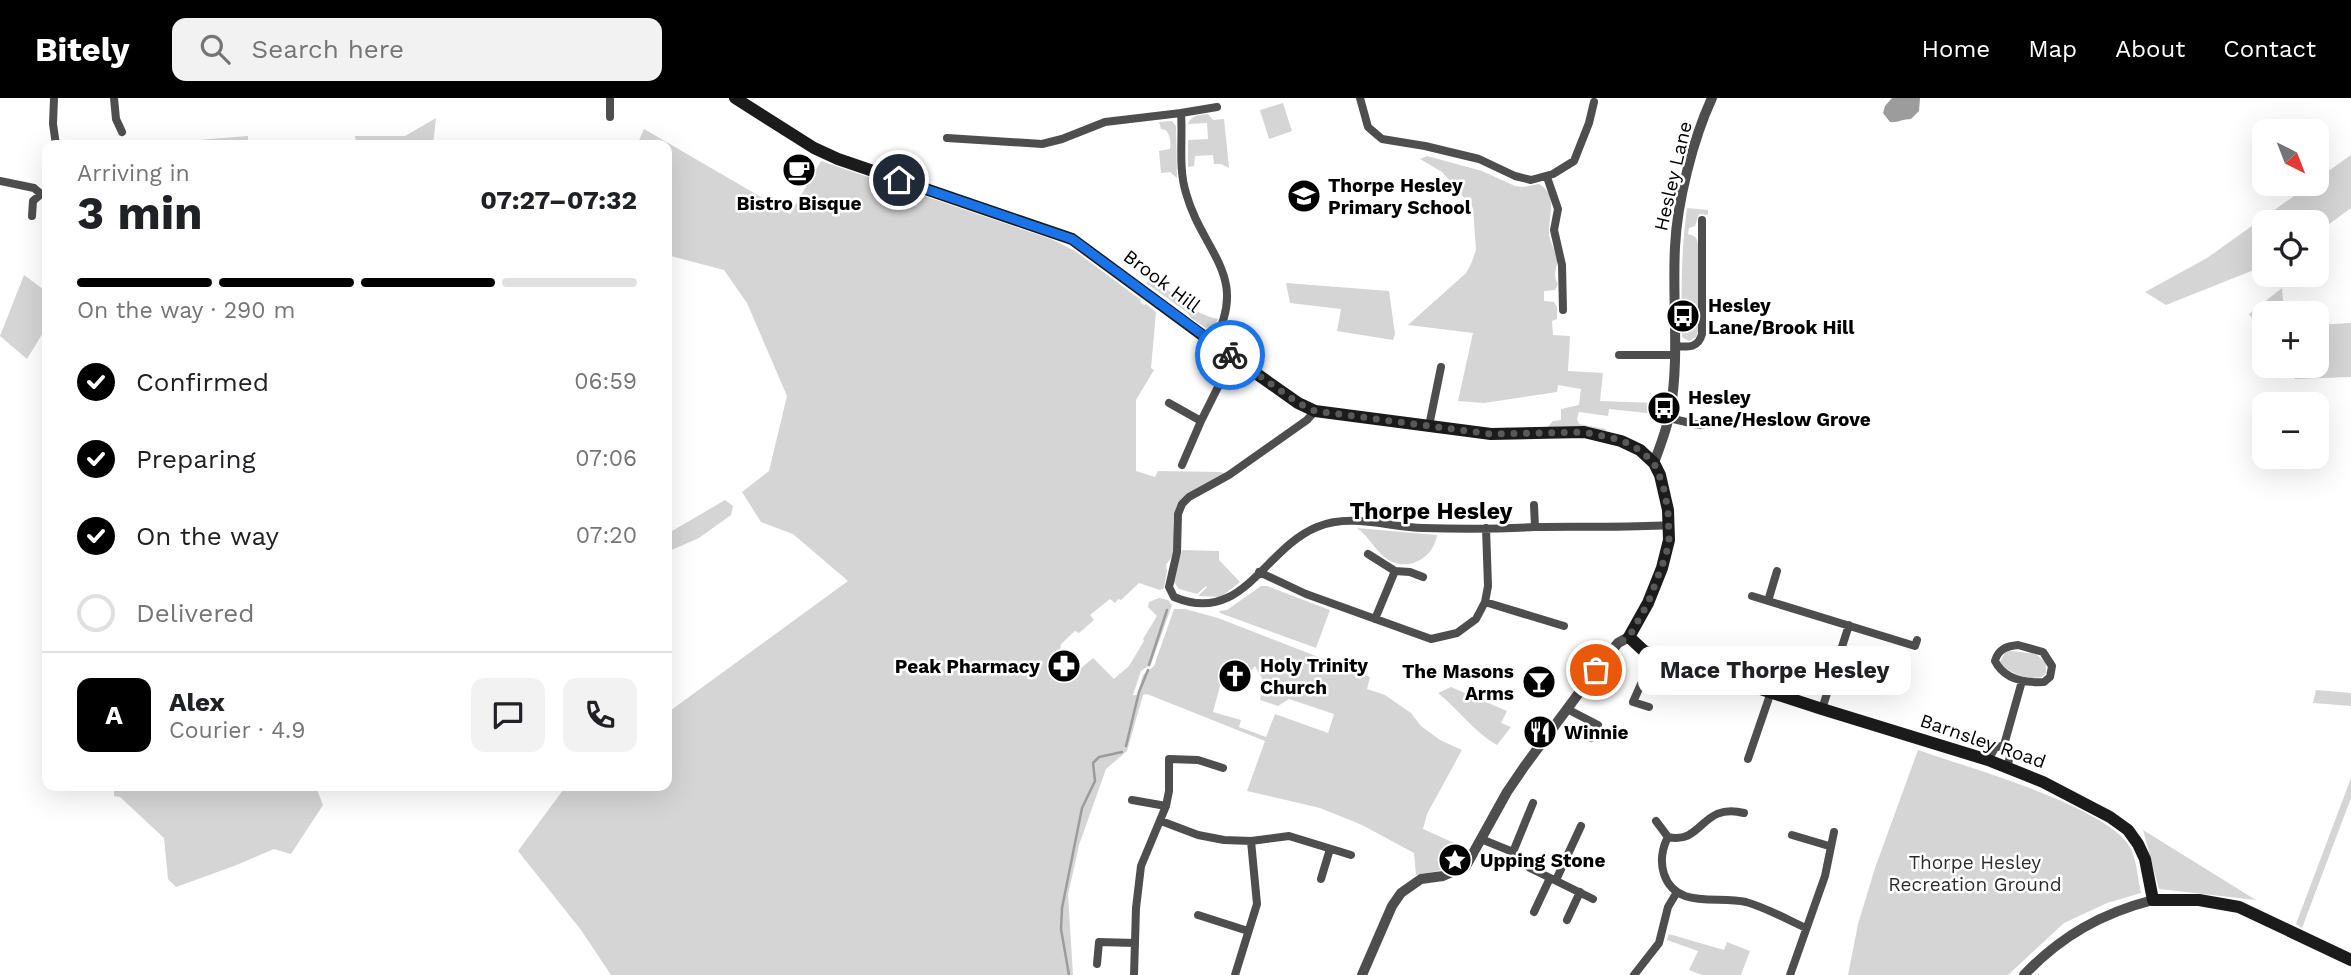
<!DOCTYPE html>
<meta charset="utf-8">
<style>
body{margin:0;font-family:"Work Sans",sans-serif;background:#f2f2f2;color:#202124;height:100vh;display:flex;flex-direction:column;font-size:26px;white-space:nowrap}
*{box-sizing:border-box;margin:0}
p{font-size:23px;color:#757577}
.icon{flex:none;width:38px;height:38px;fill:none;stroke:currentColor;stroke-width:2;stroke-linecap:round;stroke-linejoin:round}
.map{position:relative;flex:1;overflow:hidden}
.panel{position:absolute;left:42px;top:42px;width:630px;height:651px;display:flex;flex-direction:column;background:#fff;border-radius:14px;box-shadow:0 7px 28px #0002}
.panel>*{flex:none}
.needle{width:46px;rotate:138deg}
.buttons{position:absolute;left:2252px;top:21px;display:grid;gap:14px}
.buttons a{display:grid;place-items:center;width:77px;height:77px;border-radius:14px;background:#fff;box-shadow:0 7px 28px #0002;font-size:35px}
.pin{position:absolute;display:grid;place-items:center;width:60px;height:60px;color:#fff;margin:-30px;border:4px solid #fff;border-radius:50%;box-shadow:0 2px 7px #0007}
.courier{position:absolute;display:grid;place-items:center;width:70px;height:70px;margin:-35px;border:5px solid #1a73e8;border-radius:50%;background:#fff;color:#222;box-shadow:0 2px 9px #0007}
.bubble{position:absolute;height:49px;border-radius:14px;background:#fff;box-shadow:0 7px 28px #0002;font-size:23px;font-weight:700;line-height:49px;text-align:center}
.head em{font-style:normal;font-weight:700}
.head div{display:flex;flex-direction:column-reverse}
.head{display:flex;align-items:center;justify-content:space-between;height:119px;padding:0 35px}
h1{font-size:46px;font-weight:700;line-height:52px}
.bar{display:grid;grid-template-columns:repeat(4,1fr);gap:10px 7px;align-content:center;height:84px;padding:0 35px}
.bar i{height:9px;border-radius:5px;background:#e0e0e0}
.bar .active{background:#000}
.bar p{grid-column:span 4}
.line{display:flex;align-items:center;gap:18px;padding:0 35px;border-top:2px solid #e0e0e0}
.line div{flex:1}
.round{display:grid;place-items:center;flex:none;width:74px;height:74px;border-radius:14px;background:#f2f2f2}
ol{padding:0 35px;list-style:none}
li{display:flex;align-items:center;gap:21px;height:77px}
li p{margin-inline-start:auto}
li .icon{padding:7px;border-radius:50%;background:#000;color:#fff;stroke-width:4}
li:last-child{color:#757577}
li i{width:38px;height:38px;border:4px solid #e0e0e0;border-radius:50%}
header{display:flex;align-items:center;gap:42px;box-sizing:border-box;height:98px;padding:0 35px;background:#000;color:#fff}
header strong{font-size:33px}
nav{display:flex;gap:38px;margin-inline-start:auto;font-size:24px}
.search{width:490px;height:63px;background:#f2f2f2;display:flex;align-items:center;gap:18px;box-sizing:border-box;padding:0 24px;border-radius:14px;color:#757577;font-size:26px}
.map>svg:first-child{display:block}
</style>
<header>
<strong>Bitely</strong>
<div class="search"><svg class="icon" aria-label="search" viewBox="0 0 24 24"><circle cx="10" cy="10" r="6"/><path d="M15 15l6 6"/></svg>Search here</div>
<nav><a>Home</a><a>Map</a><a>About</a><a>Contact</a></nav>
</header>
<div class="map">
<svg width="2351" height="877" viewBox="0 0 2351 877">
<rect width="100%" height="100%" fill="#fff"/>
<!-- green -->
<path fill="#d5d5d5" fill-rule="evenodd" d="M1283,5L1292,33L1269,41L1260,12Z
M1208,16L1213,22L1224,21L1229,70L1221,66H1214L1213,57L1195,58L1194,68L1188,69V42L1208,41L1207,25L1188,26C1191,17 1200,17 1208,16Z
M436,20L433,47H356L355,38H405Z
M1172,23L1176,28L1177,80L1170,74L1161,75L1159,53L1170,51C1171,45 1170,37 1166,32L1161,31L1159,24Z
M644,31L790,116L821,63L1051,141L1075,153L1141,202L1140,204L1144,207L1146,206L1156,214L1151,270L1154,272L1136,302V373L1155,379L1158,373L1219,374L1224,375V377C1212,385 1184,397 1177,408C1167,425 1183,452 1166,466L1167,473L1164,490L1160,492L1139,485L1121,502L1118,501L1115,505L1110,501L1090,517L1094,522L1079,535L1075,533L1061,546L1059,559L1054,567L1067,582L1093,560L1114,581L1129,568L1144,543L1143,541L1157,518L1148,509L1149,504L1159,500L1168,502L1172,507L1151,566L1141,573L1133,597H1137L1143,577L1154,568L1174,511H1185L1218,520L1370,579L1367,591L1385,597L1411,615L1421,628L1440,642L1462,652L1427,716L1423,731L1470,752C1458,772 1437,773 1416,777L1414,755L1362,727L1320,710L1247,693L1265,643L1147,596L1143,597L1127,653L1106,671L1079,747L1068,797L1073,877H611L581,832L518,753L566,688H667V615L848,483L793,436L761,424L742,394L769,373L787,298L747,205L724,172L667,157V47H637ZM1226,566L1250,574L1255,568L1263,582L1260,602L1278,608L1289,601L1334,616L1328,635L1275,616L1266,639L1239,629L1241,622L1213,614Z
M248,38V47H185L186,43Z
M2351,57V110L2317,135V124H2264V168L2166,207L2145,194L2207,160L2311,86H2317V81Z
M1427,58L1482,73L1515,88L1523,89L1539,86C1558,97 1549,116 1549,132C1548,142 1555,151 1557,160C1559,169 1551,175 1558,186L1555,192L1544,193V203L1554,204L1557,209V221L1552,223L1553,237L1570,238L1568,273L1603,275L1600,303L1656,305V316L1609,311L1608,318L1579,314L1577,321L1579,326L1606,331L1605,335L1547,330L1553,323L1561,322V311L1579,307L1581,291L1558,287L1557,294L1484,305L1458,303L1473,235L1408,227L1466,175L1471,166L1476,152L1473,110L1442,74L1420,61Z
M1687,110L1708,112V117L1699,116L1695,128L1689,130L1688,136C1693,138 1695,137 1697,142C1702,154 1697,215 1698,233L1696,239L1689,243L1682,239C1681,196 1681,153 1687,110Z
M24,177L47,194V228L27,261L0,238Z
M1155,181C1174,197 1193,216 1218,221L1215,226L1206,230L1191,220L1188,215L1146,185Z
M1286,185L1389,193L1395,236L1393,242L1337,233L1341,211L1290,205Z
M2282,190L2284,215H2264V238L2249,216Z
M2351,225V279L2295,281L2286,268H2317V227Z
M725,402L733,408L731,417L699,440L667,454V436Z
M1357,430L1437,437C1433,463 1403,476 1383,458C1373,449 1369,439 1357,430Z
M1182,452L1219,453V462L1240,484L1221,499L1198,498L1207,489L1206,488L1197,496L1179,491L1173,483Z
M1261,488H1267L1330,512L1316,550L1220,515L1219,513L1227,512Z
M2011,553L2036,556L2046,565V575L2042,579C2027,582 2009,576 2000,564L2005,554Z
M1451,589L1507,613L1501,625L1511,629L1497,647C1474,634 1459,612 1438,595Z
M2316,592L2351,595V608L2313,605Z
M1918,652C1963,668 2115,710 2132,753C2137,766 2138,782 2141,795L2107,805L2064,825L2008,877H1848L1858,826L1875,770Z
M2351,680V700L2302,830L2296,826Z
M120,688H311L316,689L323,707L291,756L274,751L234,768L176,789L168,781L164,740L120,699L114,698V693Z
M2143,732L2256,802L2159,791Z
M1669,836L1724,852L1727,844L1750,853L1741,877H1702L1689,872L1698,853L1667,842Z"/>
<!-- water -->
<path fill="#9c9c9c" d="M1892,0H1920L1919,13L1911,21C1903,21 1897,25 1890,24L1883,15L1885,8Z"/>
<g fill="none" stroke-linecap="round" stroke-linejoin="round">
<!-- stream -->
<path stroke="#9c9c9c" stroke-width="2.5" d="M1149,567L1167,512
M1126,648L1139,594L1148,572
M1069,877L1061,831L1062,810L1082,710L1095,683L1093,665L1099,659L1122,654"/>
<!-- minor -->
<path stroke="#4e4e4e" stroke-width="8" d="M54,0L53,26L56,47
M114,0L116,21L122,34
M610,0V19
M1360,0L1368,29L1382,41L1425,48L1479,61L1515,78L1531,82L1553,76L1574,63L1589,25L1594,4
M1181,15L1217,9
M947,40L1042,46L1062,41L1105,24L1181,15C1183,41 1178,69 1186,95C1202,154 1251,178 1213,245
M1547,79L1558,111L1554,132L1562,167L1563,212
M0,83L34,90L41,96L33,103L32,118
M1675,248C1687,249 1698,251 1702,236V122
M1619,257H1674
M1169,305L1201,323
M1315,313L1307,322L1229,377L1189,399L1182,406L1178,416L1177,454L1169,489L1174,499C1243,528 1263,451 1317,429C1351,415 1388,429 1423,430C1460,431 1498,431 1535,429C1580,428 1624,430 1669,427
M1669,320L1699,327L1725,323
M1429,328L1441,269
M1182,367L1201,323L1233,259
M1534,407L1535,429
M1368,456L1395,473
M1259,474L1306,496L1431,541L1457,535L1476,521L1485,504L1488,488L1486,430
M1752,498L1915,548L1917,542
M1768,503L1777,473
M1485,504L1564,528
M1375,521L1395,473L1410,474L1423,479
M2018,547L2043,554L2052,568L2050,579L2044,584C2025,585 2004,581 1995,563C1998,551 2007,548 2018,547Z
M1649,609L1633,604L1654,557
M1567,611L1598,627L1591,640
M1822,611L1849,527
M2004,647L2022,583
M1748,661L1771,594
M1988,662L1995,650L2004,647C2013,652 2010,660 2007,669
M1132,702L1166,708
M1744,715C1701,704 1703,747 1668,739C1662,750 1660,764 1664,776C1676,812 1718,797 1746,804C1767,810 1786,821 1806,830
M1161,723L1198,737L1224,742L1251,743L1289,738L1351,757
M1656,723L1668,739
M1792,737L1829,748
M1481,741L1513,754L1530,770L1593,801
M1513,754L1533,705
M1321,781L1330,751
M1556,782L1581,728
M1534,814L1550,780
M1198,817L1248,833
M1567,822L1580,794
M1097,866L1099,844L1135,845
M1134,877L1136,810L1141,768L1166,708L1169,693V661L1198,662L1223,670
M1235,877L1257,806L1251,743
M1634,877L1659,845L1668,809L1677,794
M1790,877L1825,778L1834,734"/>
<!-- tertiary -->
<path stroke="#4e4e4e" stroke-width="10" d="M1654,365C1660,348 1667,331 1670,314C1680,260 1672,204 1675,149C1677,104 1693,41 1712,0
M1362,877L1392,808L1401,795L1421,781L1443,778L1466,768L1507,694L1524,669L1596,572L1618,545L1629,539
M2024,877C2061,838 2102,815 2153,802"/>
<!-- secondary -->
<path stroke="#1b1b1b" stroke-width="12" d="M735,0L814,50L838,61L1072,141L1213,245L1298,305L1315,313L1491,336L1584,334L1621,343L1640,352L1654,365L1660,377L1668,412L1669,442L1662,470L1648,505L1629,539L1644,553L1822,611L1988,662L2043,684L2110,719L2128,732L2138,746L2145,761L2153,802H2199L2239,809L2351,862"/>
</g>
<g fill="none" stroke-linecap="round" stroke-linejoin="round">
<!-- done -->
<path stroke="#595959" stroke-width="7" stroke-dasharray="0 12.6" d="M1230,257L1298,305L1315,313L1491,336L1584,334L1621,342L1640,352L1654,365L1663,387L1668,412L1669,442L1666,457L1648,505L1629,539L1618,545L1596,572"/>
<!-- route -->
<path stroke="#1a73e8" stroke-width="9" d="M899,82L1072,141L1230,257"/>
</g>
<!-- icons -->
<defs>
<symbol id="cafe-disc" viewBox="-11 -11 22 22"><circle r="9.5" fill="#000" stroke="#fff"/><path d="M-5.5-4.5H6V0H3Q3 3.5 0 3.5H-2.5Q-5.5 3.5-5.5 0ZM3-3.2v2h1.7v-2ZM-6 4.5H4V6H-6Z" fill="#fff"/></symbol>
<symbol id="school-disc" viewBox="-11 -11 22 22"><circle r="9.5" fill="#000" stroke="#fff"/><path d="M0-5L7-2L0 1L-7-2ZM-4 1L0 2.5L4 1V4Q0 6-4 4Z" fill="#fff"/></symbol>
<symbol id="bus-disc" viewBox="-11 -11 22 22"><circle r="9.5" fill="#000" stroke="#fff"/><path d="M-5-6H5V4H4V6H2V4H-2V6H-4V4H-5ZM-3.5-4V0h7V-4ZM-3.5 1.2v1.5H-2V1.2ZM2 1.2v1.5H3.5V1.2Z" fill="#fff"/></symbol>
<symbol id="pharmacy-disc" viewBox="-11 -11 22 22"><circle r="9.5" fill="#000" stroke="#fff"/><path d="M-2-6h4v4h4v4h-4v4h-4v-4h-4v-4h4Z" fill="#fff"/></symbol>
<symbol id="church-disc" viewBox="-11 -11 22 22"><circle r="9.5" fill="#000" stroke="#fff"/><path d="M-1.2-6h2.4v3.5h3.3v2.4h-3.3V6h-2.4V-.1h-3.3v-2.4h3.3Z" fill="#fff"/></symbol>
<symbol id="bar-disc" viewBox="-11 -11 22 22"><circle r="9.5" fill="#000" stroke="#fff"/><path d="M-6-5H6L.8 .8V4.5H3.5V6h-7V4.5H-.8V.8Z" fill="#fff"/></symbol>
<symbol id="restaurant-disc" viewBox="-11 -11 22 22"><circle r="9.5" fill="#000" stroke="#fff"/><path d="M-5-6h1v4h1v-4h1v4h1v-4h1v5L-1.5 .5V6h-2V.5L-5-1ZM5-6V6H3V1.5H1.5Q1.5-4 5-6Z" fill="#fff"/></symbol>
<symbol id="sight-disc" viewBox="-11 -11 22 22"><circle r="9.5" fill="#000" stroke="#fff"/><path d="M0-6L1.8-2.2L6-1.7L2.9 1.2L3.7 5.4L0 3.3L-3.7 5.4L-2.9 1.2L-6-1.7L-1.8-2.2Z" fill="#fff"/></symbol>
</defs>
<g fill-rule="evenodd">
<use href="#cafe-disc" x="780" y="53" width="38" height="38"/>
<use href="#school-disc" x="1285" y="79" width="38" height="38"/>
<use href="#bus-disc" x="1664" y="199" width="38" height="38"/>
<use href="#bus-disc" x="1645" y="291" width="38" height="38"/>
<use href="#pharmacy-disc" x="1045" y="549" width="38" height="38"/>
<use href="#church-disc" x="1216" y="559" width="38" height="38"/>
<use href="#bar-disc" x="1520" y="565" width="38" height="38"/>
<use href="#restaurant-disc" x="1521" y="615" width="38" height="38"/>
<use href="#sight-disc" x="1436" y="743" width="38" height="38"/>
</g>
<g text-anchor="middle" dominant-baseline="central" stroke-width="5" stroke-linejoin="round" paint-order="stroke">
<!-- street labels -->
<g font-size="19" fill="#000" stroke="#fff">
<text transform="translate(1673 78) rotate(-77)">Hesley Lane</text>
<text transform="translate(1162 183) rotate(37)">Brook Hill</text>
<text transform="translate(1983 643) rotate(19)">Barnsley Road</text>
</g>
<!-- poi labels -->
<g font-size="19" font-weight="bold" fill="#000" stroke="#fff" text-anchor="start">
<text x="1328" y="87">Thorpe Hesley<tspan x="1328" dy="22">Primary School</tspan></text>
<text x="799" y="105" text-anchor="middle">Bistro Bisque</text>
<text x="1708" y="207">Hesley<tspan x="1708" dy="22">Lane/Brook Hill</tspan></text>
<text x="1688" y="299">Hesley<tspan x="1688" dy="22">Lane/Heslow Grove</tspan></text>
<text x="1260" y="567">Holy Trinity<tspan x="1260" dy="22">Church</tspan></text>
<text x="1040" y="568" text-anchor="end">Peak Pharmacy</text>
<text x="1514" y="573" text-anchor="end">The Masons<tspan x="1514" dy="22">Arms</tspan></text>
<text x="1564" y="634">Winnie</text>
<text x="1480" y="762">Upping Stone</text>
</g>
<!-- park labels -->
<g font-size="19" fill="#2c2c2c" stroke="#fff">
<text x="1975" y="764">Thorpe Hesley<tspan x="1975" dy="22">Recreation Ground</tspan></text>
</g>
<!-- quarter labels -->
<g font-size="23" font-weight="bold" fill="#000" stroke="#fff">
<text x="1431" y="413">Thorpe Hesley</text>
</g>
</g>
</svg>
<div class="buttons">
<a><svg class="needle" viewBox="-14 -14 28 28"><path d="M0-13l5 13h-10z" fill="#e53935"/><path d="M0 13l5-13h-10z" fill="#757577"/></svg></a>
<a><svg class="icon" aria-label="locate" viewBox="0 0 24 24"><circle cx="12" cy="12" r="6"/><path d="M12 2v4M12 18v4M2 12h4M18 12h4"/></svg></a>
<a>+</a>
<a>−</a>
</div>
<div class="pin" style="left:1596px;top:572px;background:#ea580c"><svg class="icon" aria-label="bag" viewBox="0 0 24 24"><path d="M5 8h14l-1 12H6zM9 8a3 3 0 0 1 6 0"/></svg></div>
<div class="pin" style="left:899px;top:82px;background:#1f2937"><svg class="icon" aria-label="home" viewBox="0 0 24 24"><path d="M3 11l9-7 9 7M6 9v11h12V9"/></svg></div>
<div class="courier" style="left:1230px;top:257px"><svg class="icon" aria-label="bike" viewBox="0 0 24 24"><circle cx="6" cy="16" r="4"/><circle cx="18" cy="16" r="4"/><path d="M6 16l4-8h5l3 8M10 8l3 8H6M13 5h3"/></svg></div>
<div class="bubble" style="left:1638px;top:548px;width:273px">Mace Thorpe Hesley</div>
<section class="panel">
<div class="head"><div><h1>3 min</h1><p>Arriving in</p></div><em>07:27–07:32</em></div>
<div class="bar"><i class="active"></i><i class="active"></i><i class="active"></i><i></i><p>On the way · 290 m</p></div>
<ol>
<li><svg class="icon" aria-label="check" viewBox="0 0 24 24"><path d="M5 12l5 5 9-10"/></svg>Confirmed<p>06:59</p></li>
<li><svg class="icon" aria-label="check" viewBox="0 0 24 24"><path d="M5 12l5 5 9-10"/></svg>Preparing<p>07:06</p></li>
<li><svg class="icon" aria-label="check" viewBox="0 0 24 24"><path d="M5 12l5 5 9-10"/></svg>On the way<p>07:20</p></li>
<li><i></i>Delivered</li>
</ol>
<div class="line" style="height:126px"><b class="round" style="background:#000;color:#fff">A</b><div><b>Alex</b><p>Courier · 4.9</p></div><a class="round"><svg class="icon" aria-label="chat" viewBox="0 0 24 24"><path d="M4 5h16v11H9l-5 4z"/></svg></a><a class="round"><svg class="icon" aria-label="phone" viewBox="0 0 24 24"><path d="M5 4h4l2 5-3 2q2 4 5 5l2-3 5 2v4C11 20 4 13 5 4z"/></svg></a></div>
</section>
</div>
